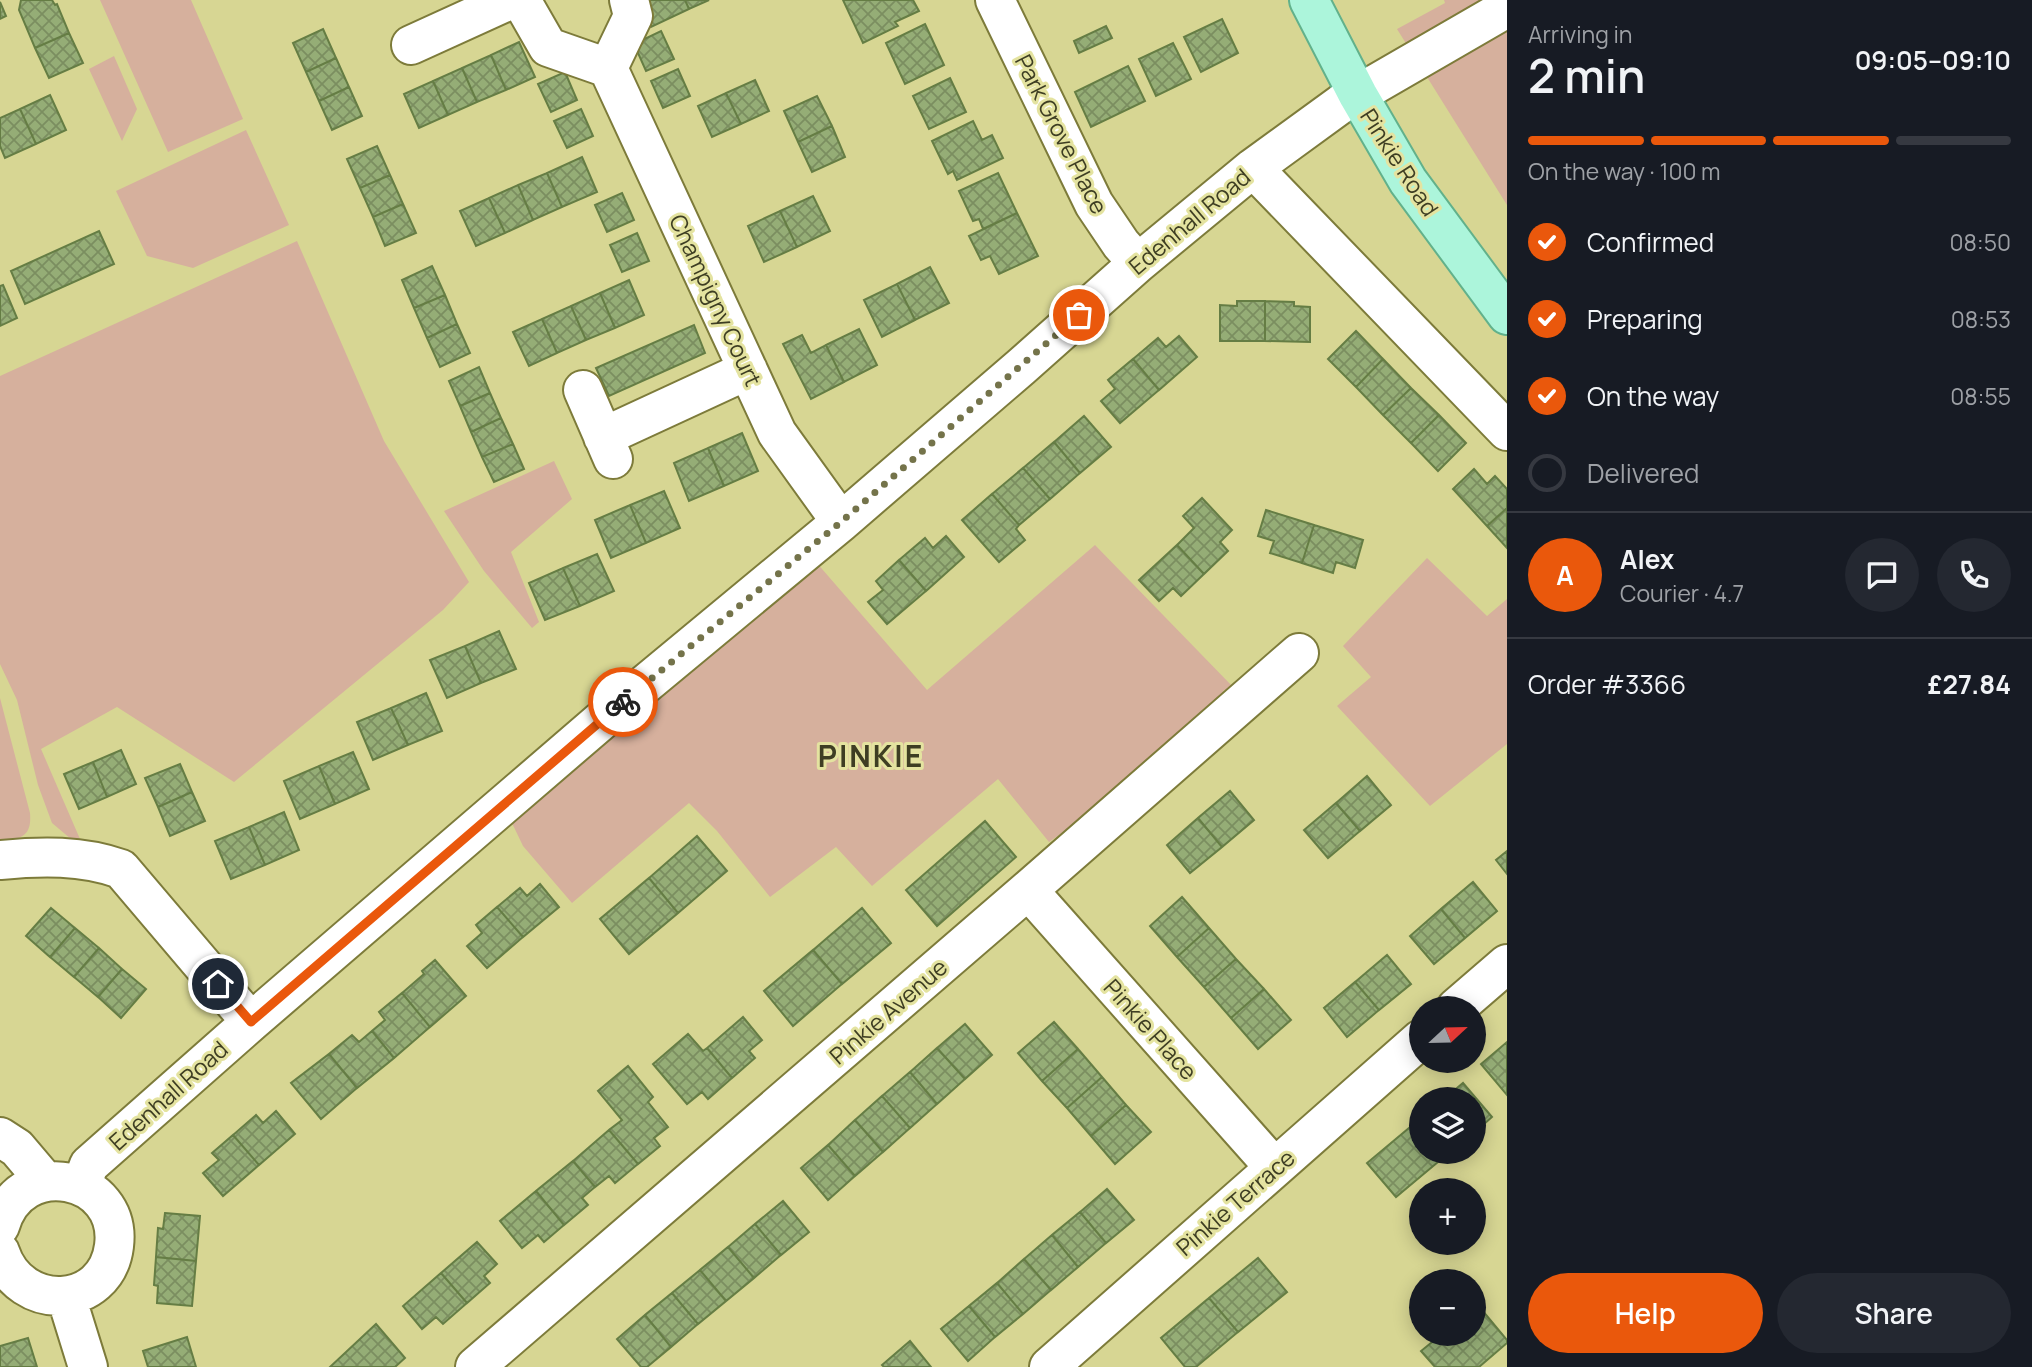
<!DOCTYPE html>
<meta charset="utf-8">
<style>
body{margin:0;font-family:Manrope,sans-serif;background:#242831;color:#f1f3f6;height:100vh;display:flex;flex-direction:column;font-size:26px;white-space:nowrap}
*{box-sizing:border-box;margin:0}
p{font-size:23px;color:#9ea1a6}
.icon{flex:none;width:38px;height:38px;fill:none;stroke:currentColor;stroke-width:2;stroke-linecap:round;stroke-linejoin:round}
.map{position:relative;flex:1;overflow:hidden}
.drawer{display:flex;flex-direction:column;background:#171b24;width:525px}
.drawer>*{flex:none}
.needle{width:46px;rotate:68deg}
.tools{position:absolute;left:1409px;top:996px;display:grid;gap:14px}
.tools a{display:grid;place-items:center;width:77px;height:77px;border-radius:50%;background:#171b24;box-shadow:0 4px 18px #0003;font-size:35px}
.pin{position:absolute;display:grid;place-items:center;width:60px;height:60px;color:#fff;margin:-30px;border:4px solid #fff;border-radius:50%;box-shadow:0 2px 7px #0007}
.courier{position:absolute;display:grid;place-items:center;width:70px;height:70px;margin:-35px;border:5px solid #ea580c;border-radius:50%;background:#fff;color:#222;box-shadow:0 2px 9px #0007}
.overview em{font-style:normal;font-weight:600}
.overview div{display:flex;flex-direction:column-reverse}
.overview{display:flex;align-items:center;justify-content:space-between;height:119px;padding:0 21px}
h1{font-size:46px;font-weight:600;line-height:52px}
.bar{display:grid;grid-template-columns:repeat(4,1fr);gap:10px 7px;align-content:center;height:84px;padding:0 21px}
.bar i{height:9px;border-radius:5px;background:#363941}
.bar .current{background:#ea580c}
.bar p{grid-column:span 4}
.line{display:flex;align-items:center;gap:18px;padding:0 21px;border-top:2px solid #363941}
.line div{flex:1}
.round{display:grid;place-items:center;flex:none;width:74px;height:74px;border-radius:37px;background:#242831}
ol{padding:0 21px;list-style:none}
li{display:flex;align-items:center;gap:21px;height:77px}
li p{margin-inline-start:auto}
li .icon{padding:7px;border-radius:50%;background:#ea580c;color:#fff;stroke-width:4}
li:last-child{color:#9ea1a6}
li i{width:38px;height:38px;border:4px solid #363941;border-radius:50%}
.primary-button{display:flex;gap:14px;margin-top:auto;padding:14px 21px}
.primary-button a{flex:1;height:80px;border-radius:42px;background:#ea580c;color:#fff;font-size:28px;font-weight:600;line-height:80px;text-align:center}
.primary-button a+a{background:#242831;color:#f1f3f6}
main{display:flex;flex:1;min-height:0}
.map>svg:first-child{display:block}
</style>
<main>
<div class="map">
<svg width="1507" height="1367" viewBox="0 0 1507 1367">
<defs>
<pattern id="building-cross-hatch" width="8" height="8" patternUnits="userSpaceOnUse" patternTransform="scale(1.75)"><rect width="8" height="8" fill="#95ad76"/><path d="M0 0l8 8M0 8l8-8" fill="none" stroke="#7b8e60"/></pattern>
</defs>
<rect width="100%" height="100%" fill="#d7d693"/>
<!-- green -->
<path fill="#d6b09d" d="M100,0H191L243,119L168,152Z
M1444,0H1507V205L1397,29L1445,3Z
M114,56L137,109L122,141L89,69Z
M246,130L289,225L193,268L147,256L116,191Z
M297,241L384,441L469,582L443,610L234,782L117,707L41,749L80,839H71L52,823L38,785L17,700L0,664V376Z
M554,461L572,499L511,552L539,622L532,628L484,571L444,511Z
M1095,545L1234,688L1224,690L1210,711L1080,820L1049,842L998,779L872,886L836,847L770,897L717,831L689,803L572,903L523,846L512,823L816,562L927,690Z
M1427,558L1487,616L1507,599V744L1430,806L1337,706L1371,677L1343,646Z
M0,698L30,813C32,837 21,839 0,841Z"/>
<!-- building -->
<path fill="url(#building-cross-hatch)" stroke="#657d44" stroke-width="2" d="M21,0H52L55,5L57,4L69,33L35,48L19,10Z
M638,0H685L689,9L651,27Z
M685,0H709L689,9Z
M843,0H913L919,11L895,22L898,26L863,43Z
M0,2L6,16L0,19Z
M1222,19L1238,53L1201,72L1184,37Z
M925,24L944,65L905,84L886,43Z
M1106,26L1112,38L1079,53L1074,41Z
M323,29L336,58L306,72L293,43Z
M661,31L674,59L646,71L634,44Z
M69,33L83,63L49,78L35,48Z
M519,42L535,77L506,90L491,55Z
M1173,43L1191,79L1156,96L1139,59Z
M491,55L506,90L477,102L462,68Z
M336,58L349,87L319,101L306,72Z
M1128,66L1145,101L1091,127L1075,92Z
M462,68L477,102L448,115L433,81Z
M678,69L690,96L663,108L651,81Z
M565,72L577,100L551,112L538,84Z
M950,78L966,112L929,129L913,96Z
M755,80L769,111L741,124L726,93Z
M433,81L448,115L419,128L404,94Z
M349,87L362,116L332,130L319,101Z
M726,93L741,124L712,137L698,106Z
M50,95L66,130L36,144L20,109Z
M817,96L832,126L798,142L784,111Z
M20,109L36,144L5,158L0,146V118Z
M581,109L593,136L567,148L554,121Z
M973,121L982,140L992,135L1003,158L957,180L953,171L948,174L932,141Z
M832,126L845,157L812,172L798,142Z
M377,146L390,175L360,188L347,159Z
M582,157L597,192L562,207L547,173Z
M547,173L562,207L533,220L518,185Z
M998,173L1017,213L983,229L979,219L973,221L959,191Z
M390,175L403,204L373,217L360,188Z
M518,185L533,220L505,233L489,198Z
M622,193L634,220L607,232L595,205Z
M813,196L830,231L797,247L780,211Z
M489,198L505,233L476,246L460,211Z
M403,204L416,233L385,246L373,217Z
M780,211L797,247L764,262L748,226Z
M1017,213L1038,256L999,274L990,256L981,260L969,236Z
M99,231L114,264L25,304L11,271Z
M637,233L649,261L622,272L610,245Z
M432,266L445,295L414,308L402,280Z
M930,267L949,303L915,320L897,284Z
M629,280L644,315L615,328L600,293Z
M897,284L915,320L882,337L864,300Z
M3,285L17,318L0,326V286Z
M600,293L615,328L586,340L571,306Z
M445,295L457,324L427,338L414,308Z
M1237,301H1265V341H1220V305L1237,306Z
M1265,301L1294,302V306L1310,307V342L1265,341Z
M571,306L586,340L557,353L542,319Z
M542,319L557,353L529,366L513,332Z
M457,324L470,353L440,367L427,338Z
M694,325L705,353L609,396L596,368Z
M859,329L877,365L844,382L826,345Z
M1356,331L1383,359L1356,387L1328,359Z
M802,335L811,353L826,345L844,382L811,399L783,344Z
M1179,336L1197,357L1159,390L1133,359L1158,338L1166,347Z
M1133,359L1159,390L1120,423L1101,401L1115,389L1108,380Z
M1383,359L1411,388L1383,415L1356,387Z
M479,367L490,393L460,406L449,381Z
M1411,388L1439,415L1411,443L1383,415Z
M490,393L501,418L471,432L460,406Z
M1439,415L1466,443L1438,471L1411,443Z
M1084,416L1111,447L1080,473L1054,442Z
M501,418L513,444L482,457L471,432Z
M742,433L758,471L724,486L708,448Z
M1054,442L1080,473L1050,499L1023,468Z
M513,444L524,469L494,482L482,457Z
M708,448L724,486L689,501L674,463Z
M1023,468L1050,499L1019,525L992,494Z
M1474,469L1487,484L1495,476L1507,489V508L1487,526L1453,489Z
M664,491L680,528L646,543L630,505Z
M992,494L1019,525L1016,529L1025,540L999,562L962,520Z
M1202,498L1232,530L1220,542L1228,551L1204,574L1177,545L1194,528L1183,516Z
M630,505L646,543L611,558L595,520Z
M1507,508V548L1487,526Z
M1266,510L1314,525L1302,563L1270,553L1274,541L1258,536Z
M1314,525L1363,540L1355,568L1336,562L1333,573L1302,563Z
M946,536L964,557L926,591L899,560L925,538L933,548Z
M1177,545L1204,574L1181,596L1173,588L1159,601L1139,580Z
M597,554L614,591L580,606L563,568Z
M899,560L926,591L887,624L868,602L883,590L876,581Z
M563,568L580,606L545,620L529,583Z
M499,631L516,669L481,683L465,646Z
M465,646L481,683L447,698L430,660Z
M426,693L442,731L408,745L391,708Z
M391,708L408,745L373,760L357,722Z
M121,750L136,784L107,797L93,762Z
M353,752L369,789L335,804L319,766Z
M93,762L107,797L79,809L64,774Z
M180,764L192,792L158,807L145,778Z
M319,766L335,804L300,819L284,781Z
M1367,776L1391,805L1360,831L1336,803Z
M1230,791L1254,820L1222,847L1198,818Z
M192,792L205,821L170,836L158,807Z
M1336,803L1360,831L1328,858L1304,830Z
M284,812L299,850L265,865L249,827Z
M1198,818L1222,847L1190,873L1167,845Z
M985,821L1016,857L937,926L906,890Z
M249,827L265,865L231,879L215,841Z
M697,836L727,871L678,913L649,878Z
M1507,851V874L1496,860Z
M649,878L678,913L629,954L600,919Z
M1473,882L1497,911L1465,938L1441,909Z
M540,884L559,907L523,937L497,907L520,888L527,896Z
M1182,897L1209,928L1177,957L1150,926Z
M497,907L523,937L487,968L467,946L482,933L476,925Z
M51,908L75,928L50,957L26,936Z
M862,908L891,943L842,984L813,950Z
M1441,909L1465,938L1434,964L1410,936Z
M75,928L99,948L74,977L50,957Z
M1209,928L1236,959L1204,987L1177,957Z
M99,948L122,969L98,997L74,977Z
M813,950L842,984L793,1026L764,991Z
M1387,955L1411,984L1379,1010L1355,982Z
M1236,959L1264,989L1231,1018L1204,987Z
M435,960L466,996L430,1027L402,993L424,974L422,971Z
M122,969L146,989L121,1018L98,997Z
M1355,982L1379,1010L1347,1037L1324,1008Z
M1264,989L1291,1020L1258,1049L1231,1018Z
M402,993L430,1027L394,1058L372,1031L385,1020L379,1012Z
M743,1017L762,1040L749,1051L755,1058L732,1078L707,1048Z
M1054,1022L1078,1049L1042,1081L1018,1053Z
M965,1024L992,1055L965,1079L937,1048Z
M372,1031L394,1058L357,1088L329,1054L352,1035L359,1042Z
M688,1034L703,1051L707,1048L732,1078L708,1099L702,1092L687,1104L653,1064Z
M1507,1042V1095L1481,1064Z
M937,1048L965,1079L937,1104L910,1072Z
M1078,1049L1102,1077L1067,1108L1042,1081Z
M329,1054L357,1088L321,1119L291,1083Z
M628,1066L653,1097L648,1102L668,1127L654,1138L660,1146L638,1164L609,1130L622,1120L598,1091Z
M910,1072L937,1104L910,1128L882,1096Z
M1102,1077L1126,1105L1091,1136L1067,1108Z
M1463,1083L1492,1117L1474,1133V1099H1444Z
M882,1096L910,1128L883,1152L855,1120Z
M1126,1105L1151,1132L1115,1164L1091,1136Z
M276,1111L295,1134L259,1165L233,1135L256,1115L263,1123Z
M855,1120L883,1152L855,1176L828,1145Z
M1415,1123L1421,1131V1152H1439L1444,1157L1396,1197L1367,1163Z
M609,1130L638,1164L615,1183L609,1176L595,1187L573,1161Z
M233,1135L259,1165L223,1196L203,1173L219,1160L212,1153Z
M828,1145L855,1176L828,1200L801,1168Z
M573,1161L595,1187L582,1198L588,1205L564,1225L536,1191Z
M1107,1189L1134,1220L1106,1243L1080,1212Z
M536,1191L564,1225L544,1242L538,1235L522,1248L500,1221Z
M783,1201L809,1232L781,1255L755,1224Z
M1080,1212L1106,1243L1078,1267L1052,1235Z
M165,1213L200,1216L196,1261L156,1257L158,1228L163,1229Z
M755,1224L781,1255L754,1278L728,1247Z
M1052,1235L1078,1267L1051,1290L1024,1259Z
M477,1242L497,1264L484,1276L490,1283L467,1303L441,1273Z
M728,1247L754,1278L726,1301L700,1270Z
M156,1257L196,1261L192,1306L157,1303L158,1286L154,1285Z
M1258,1258L1287,1292L1238,1332L1209,1298Z
M1024,1259L1051,1290L1023,1314L997,1283Z
M700,1270L726,1301L698,1324L672,1293Z
M441,1273L467,1303L443,1324L436,1317L422,1329L403,1306Z
M997,1283L1023,1314L995,1337L969,1306Z
M672,1293L698,1324L671,1347L645,1315Z
M1209,1298L1238,1332L1196,1367H1185L1161,1338Z
M1477,1304L1507,1340V1343L1479,1367H1435L1421,1351L1442,1334H1474V1307Z
M969,1306L995,1337L968,1361L941,1329Z
M645,1315L671,1347L647,1367H641L617,1339Z
M376,1324L405,1358L395,1367H330Z
M187,1337L196,1367H148L143,1351Z
M28,1338L37,1367H0V1346Z
M910,1341L931,1367H884L882,1365Z"/>
<g fill="none" stroke-linecap="round" stroke-linejoin="round">
<defs>
<path id="minor" d="M521,0L548,47L608,68L777,433L841,522
M995,0L1094,204L1121,244L1138,263
M411,45L510,0
M608,68L633,16L629,0
M1253,168L1507,431
M583,390L613,459
M603,437L748,370
M0,860C41,856 82,855 121,869L251,1022
M1028,890L1274,1167
M1456,1008L1507,964
M0,1137L17,1148L45,1181
M81,1186L89,1165L251,1022L602,720L841,522L1021,367L1138,263L1253,168L1341,104L1507,8
M0,1226C20,1154 123,1175 114,1246C106,1310 20,1313 0,1252
M66,1296L88,1367
M475,1367L1028,890L1299,653
M1049,1367L1421,1039"/>
<path id="major" d="M1309,0L1358,95L1408,181L1507,315"/>
</defs>
<!-- minor casing -->
<use href="#minor" stroke="#7d7b3a" stroke-width="42"/>
<!-- major casing -->
<use href="#major" stroke="#62b18b" stroke-width="42"/>
<!-- minor -->
<use href="#minor" stroke="#fff" stroke-width="38"/>
<!-- major -->
<use href="#major" stroke="#acf5db" stroke-width="38"/>
</g>
<g fill="none" stroke-linecap="round" stroke-linejoin="round">
<!-- done -->
<path stroke="#74734a" stroke-width="7" stroke-dasharray="0 12.6" d="M623,702L841,522L1079,315"/>
<!-- route -->
<path stroke="#ea580c" stroke-width="9" d="M218,984L251,1022L623,702"/>
</g>
<g text-anchor="middle" dominant-baseline="central" stroke-width="6" stroke-linejoin="round" paint-order="stroke">
<!-- street labels -->
<g font-size="23" fill="#3e3e23" stroke="#e4e3a0">
<text transform="translate(1062 134) rotate(63)">Park Grove Place</text>
<text transform="translate(1400 162) rotate(57)">Pinkie Road</text>
<text transform="translate(1189 221) rotate(-40)">Edenhall Road</text>
<text transform="translate(716 300) rotate(65)">Champigny Court</text>
<text transform="translate(888 1011) rotate(-41)">Pinkie Avenue</text>
<text transform="translate(1151 1029) rotate(48)">Pinkie Place</text>
<text transform="translate(168 1095) rotate(-42)">Edenhall Road</text>
<text transform="translate(1235 1202) rotate(-41)">Pinkie Terrace</text>
</g>
<!-- district labels -->
<g font-size="30" font-weight="bold" letter-spacing="2" fill="#3e3e23" stroke="#e4e3a0">
<text x="871" y="755">PINKIE</text>
</g>
</g>
</svg>
<div class="tools">
<a><svg class="needle" viewBox="-14 -14 28 28"><path d="M0-13l5 13h-10z" fill="#e53935"/><path d="M0 13l5-13h-10z" fill="#9ea1a6"/></svg></a>
<a><svg class="icon" aria-label="layers" viewBox="0 0 24 24"><path d="M12 4l9 5-9 5-9-5zM3 14l9 5 9-5"/></svg></a>
<a>+</a>
<a>−</a>
</div>
<div class="pin" style="left:1079px;top:315px;background:#ea580c"><svg class="icon" aria-label="bag" viewBox="0 0 24 24"><path d="M5 8h14l-1 12H6zM9 8a3 3 0 0 1 6 0"/></svg></div>
<div class="pin" style="left:218px;top:984px;background:#1f2937"><svg class="icon" aria-label="home" viewBox="0 0 24 24"><path d="M3 11l9-7 9 7M6 9v11h12V9"/></svg></div>
<div class="courier" style="left:623px;top:702px"><svg class="icon" aria-label="bike" viewBox="0 0 24 24"><circle cx="6" cy="16" r="4"/><circle cx="18" cy="16" r="4"/><path d="M6 16l4-8h5l3 8M10 8l3 8H6M13 5h3"/></svg></div>
</div>
<section class="drawer">
<div class="overview"><div><h1>2 min</h1><p>Arriving in</p></div><em>09:05–09:10</em></div>
<div class="bar"><i class="current"></i><i class="current"></i><i class="current"></i><i></i><p>On the way · 100 m</p></div>
<ol>
<li><svg class="icon" aria-label="check" viewBox="0 0 24 24"><path d="M5 12l5 5 9-10"/></svg>Confirmed<p>08:50</p></li>
<li><svg class="icon" aria-label="check" viewBox="0 0 24 24"><path d="M5 12l5 5 9-10"/></svg>Preparing<p>08:53</p></li>
<li><svg class="icon" aria-label="check" viewBox="0 0 24 24"><path d="M5 12l5 5 9-10"/></svg>On the way<p>08:55</p></li>
<li><i></i>Delivered</li>
</ol>
<div class="line" style="height:126px"><b class="round" style="background:#ea580c;color:#fff">A</b><div><b>Alex</b><p>Courier · 4.7</p></div><a class="round"><svg class="icon" aria-label="chat" viewBox="0 0 24 24"><path d="M4 5h16v11H9l-5 4z"/></svg></a><a class="round"><svg class="icon" aria-label="phone" viewBox="0 0 24 24"><path d="M5 4h4l2 5-3 2q2 4 5 5l2-3 5 2v4C11 20 4 13 5 4z"/></svg></a></div>
<div class="line" style="height:91px"><div>Order #3366</div><b>£27.84</b></div>
<div class="primary-button"><a>Help</a><a>Share</a></div>
</section>
</main>
